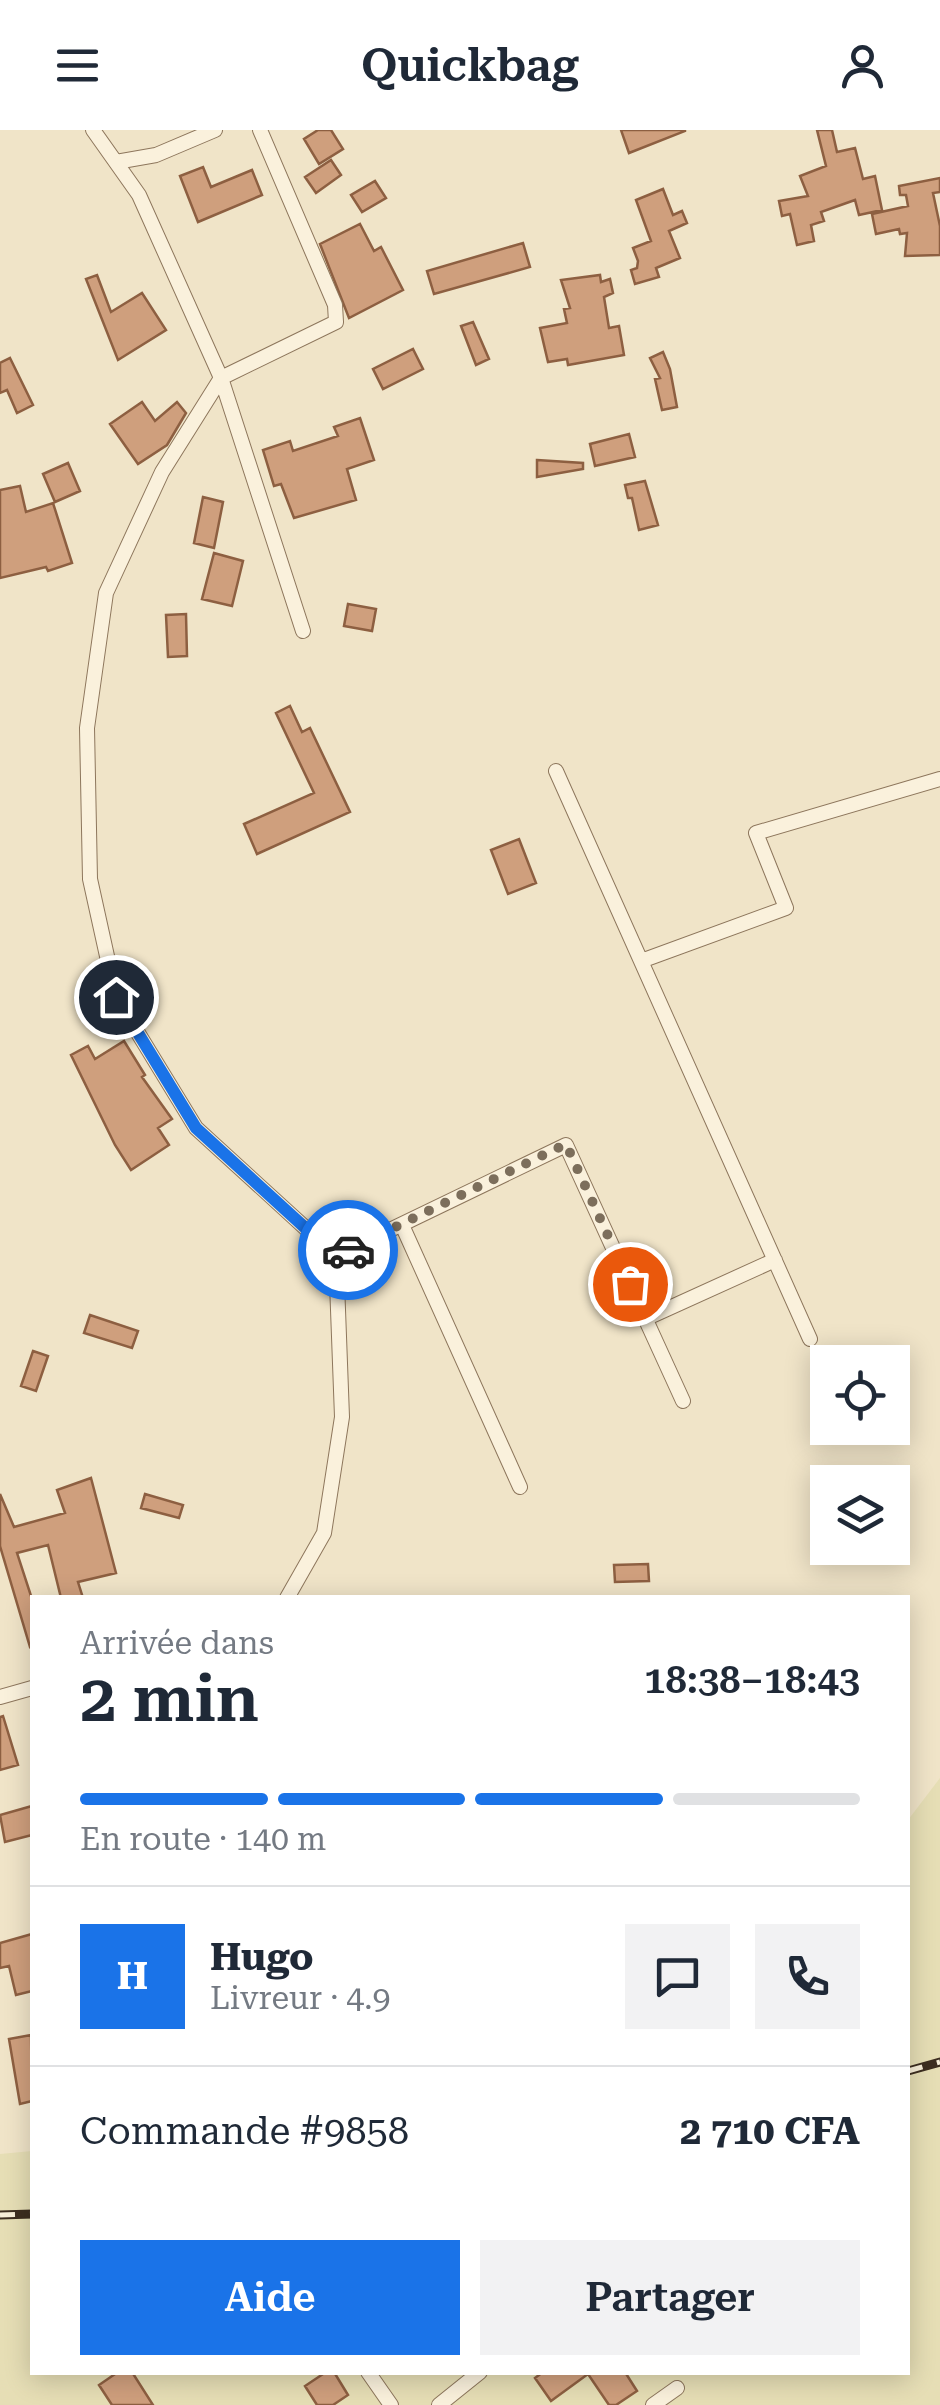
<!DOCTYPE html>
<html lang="fr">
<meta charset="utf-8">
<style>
body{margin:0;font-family:"Roboto Serif",serif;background:#f2f2f3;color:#1f2937;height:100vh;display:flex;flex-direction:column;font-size:38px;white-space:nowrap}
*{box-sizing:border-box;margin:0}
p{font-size:32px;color:#747a83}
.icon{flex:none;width:55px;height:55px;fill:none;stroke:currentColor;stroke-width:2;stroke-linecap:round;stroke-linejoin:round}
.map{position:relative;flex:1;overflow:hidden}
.sheet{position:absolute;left:30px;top:1465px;width:880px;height:780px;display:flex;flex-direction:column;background:#fff;border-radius:0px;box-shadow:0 5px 25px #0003}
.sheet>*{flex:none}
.controls{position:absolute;left:810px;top:1215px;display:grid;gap:20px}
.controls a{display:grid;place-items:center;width:100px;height:100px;border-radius:0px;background:#fff;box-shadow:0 5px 25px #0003;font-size:50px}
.pin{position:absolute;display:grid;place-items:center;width:85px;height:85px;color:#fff;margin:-42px;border:5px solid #fff;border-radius:50%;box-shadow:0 2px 10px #0007}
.courier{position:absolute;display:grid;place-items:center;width:100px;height:100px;margin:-50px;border:8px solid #1a73e8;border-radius:50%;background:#fff;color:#222;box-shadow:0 2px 12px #0007}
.head em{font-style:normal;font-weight:600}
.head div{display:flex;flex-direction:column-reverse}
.head{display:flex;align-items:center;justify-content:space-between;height:170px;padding:0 50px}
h1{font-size:65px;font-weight:600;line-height:75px}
.bar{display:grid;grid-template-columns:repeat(4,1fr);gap:15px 10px;align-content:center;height:120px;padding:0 50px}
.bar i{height:12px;border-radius:8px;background:#e0e1e3}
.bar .active{background:#1a73e8}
.bar p{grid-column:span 4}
.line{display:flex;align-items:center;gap:25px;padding:0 50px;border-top:2px solid #e0e1e3}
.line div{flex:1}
.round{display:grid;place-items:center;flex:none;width:105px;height:105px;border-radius:0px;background:#f2f2f3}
.cta{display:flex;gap:20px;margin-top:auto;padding:20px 50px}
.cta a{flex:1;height:115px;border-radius:0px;background:#1a73e8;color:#fff;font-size:40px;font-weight:600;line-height:115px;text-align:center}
.cta a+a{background:#f2f2f3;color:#1f2937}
header{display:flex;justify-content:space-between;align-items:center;height:130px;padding:0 50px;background:#fff;font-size:45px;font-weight:600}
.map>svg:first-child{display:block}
</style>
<header><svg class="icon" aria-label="menu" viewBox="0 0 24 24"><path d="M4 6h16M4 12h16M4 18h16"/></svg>Quickbag<svg class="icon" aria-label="person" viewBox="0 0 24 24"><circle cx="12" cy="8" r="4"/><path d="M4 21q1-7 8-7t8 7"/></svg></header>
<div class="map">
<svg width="940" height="2275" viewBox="0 0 940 2275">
<rect width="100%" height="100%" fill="#f0e4c8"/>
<!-- farmland -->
<path fill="#e6deb5" d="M940,1648V2275H0V2024L32,2021V2242H908V1690Z"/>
<!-- building -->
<path fill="#cf9f7d" stroke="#8d5f41" stroke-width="2.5" d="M318,0H331L343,19L319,34L304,9Z
M621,0H685V1L629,23Z
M817,0H832L837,22L855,18L863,49L875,46L882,80L859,85L855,70L821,82L824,91L811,95L814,111L797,115L790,84L782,86L779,71L808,66L800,46L826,36Z
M331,30L341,45L316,63L305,47Z
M203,37L211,57L252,40L262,65L198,92L180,46Z
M940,48V62L933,63L940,96V125L905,126L907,103L900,104L899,99L876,104L872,84L908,76L906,65H900L899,56Z
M375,51L386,68L362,82L351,65Z
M663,59L673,85L682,81L687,93L669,101L680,128L656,138L659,147L635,154L631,140L637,138L638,131L633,118L651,111L636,70Z
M360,94L374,121L381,117L403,160L349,188L320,114Z
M523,113L530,137L434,164L427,141Z
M97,145L111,182L142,163L166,200L118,230L86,149Z
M600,145L601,152L610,149L613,163L604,167L609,198L619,196L624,225L568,235L567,229L548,232L540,198L567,193L564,179L570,178L561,150Z
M473,192L489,229L476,235L461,196Z
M413,219L423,239L383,259L373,239Z
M663,222L670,239L677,277L662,280L655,249L660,248L650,228Z
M10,228L33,275L17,283L7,260L0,263V233Z
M142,272L155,291L177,272L186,283L167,315L138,334L110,294Z
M360,288L374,330L347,339L356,370L294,388L281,354L274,356L263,320L290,311L293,321L338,306L334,297Z
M629,304L635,327L595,336L590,314Z
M537,330L583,333V339L537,347Z
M68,333L80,361L55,372L43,344Z
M645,351L658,395L639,400L632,368H628L625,355Z
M20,356L26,382L53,373L72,433L48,441L46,437L0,448V360Z
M203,367L223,372L214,418L194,413Z
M214,423L243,431L232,476L202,469Z
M348,474L376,479L372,501L344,496Z
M186,484L187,526L168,527L166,485Z
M290,576L302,602L310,598L350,682L257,724L244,694L314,663L276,583Z
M519,709L536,753L508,764L491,720Z
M124,911L145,945L142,947L172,989L158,998L169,1015L131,1040L115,1015L71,925L88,916L95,929Z
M90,1185L138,1201L132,1218L84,1203Z
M33,1221L48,1226L36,1261L21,1256Z
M91,1348L116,1443L78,1452L83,1468H61L48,1415L17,1423L32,1469V1516L30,1517L0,1416V1364L14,1397L65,1383L57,1360Z
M145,1364L183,1375L179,1388L141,1378Z
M648,1434L649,1451L615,1452L614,1435Z
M3,1586L18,1635L0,1640V1587Z
M32,1676V1705L5,1712L0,1685Z
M32,1804V1861L16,1865L9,1836L0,1838V1813Z
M31,1905L32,1971L20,1974L9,1909Z
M118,2242H132L153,2275H112L99,2255Z
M326,2242H334L348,2265L333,2275H317L305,2256Z
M543,2242H625L637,2261L616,2275H609L588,2244L551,2271L535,2248Z"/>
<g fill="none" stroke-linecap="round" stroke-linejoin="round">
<defs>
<path id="street" d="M93,0L139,65L221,248L303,501
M260,0L335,175L336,192L221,248L162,342L106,463L87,598L90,749L116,867L196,998L336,1126L342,1287L324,1403L287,1468
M116,32L156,25L215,0
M556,641L810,1209
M641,831L786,778L756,703L940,649
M402,1095L520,1357
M336,1126L566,1015L683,1271
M645,1189L775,1130
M0,1567L32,1558
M368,2242L391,2275
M439,2275L480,2242
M653,2275L677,2258"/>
</defs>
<!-- street casing -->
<use href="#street" stroke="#8d765c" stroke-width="16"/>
<!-- street -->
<use href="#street" stroke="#faf1dc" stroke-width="14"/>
<defs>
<path id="rail" d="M908,1941L940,1932
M0,2085L32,2084"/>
</defs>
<!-- rail casing -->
<use href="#rail" stroke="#3d2e20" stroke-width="9"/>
<!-- rail -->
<use href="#rail" stroke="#f7eed8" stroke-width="5" stroke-dasharray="15" stroke-linecap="butt"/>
</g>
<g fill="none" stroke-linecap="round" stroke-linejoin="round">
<!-- done -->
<path stroke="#7c6e5b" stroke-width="10" stroke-dasharray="0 18" d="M348,1120L566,1014L630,1154"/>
<!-- route -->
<path stroke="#1a73e8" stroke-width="12" d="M116,867L196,998L336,1126L348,1120"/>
</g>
</svg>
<div class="controls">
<a><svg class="icon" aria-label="locate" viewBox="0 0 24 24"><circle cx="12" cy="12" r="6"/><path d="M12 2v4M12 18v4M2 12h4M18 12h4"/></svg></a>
<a><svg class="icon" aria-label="layers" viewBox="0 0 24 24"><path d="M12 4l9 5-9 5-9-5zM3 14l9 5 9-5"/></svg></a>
</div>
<div class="pin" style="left:630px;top:1154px;background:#ea580c"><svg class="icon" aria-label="bag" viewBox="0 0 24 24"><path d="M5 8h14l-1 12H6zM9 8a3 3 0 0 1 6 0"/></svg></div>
<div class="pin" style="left:116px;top:867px;background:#1f2937"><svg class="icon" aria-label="home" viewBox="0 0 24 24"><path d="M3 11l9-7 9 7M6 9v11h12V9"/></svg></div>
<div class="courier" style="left:348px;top:1120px"><svg class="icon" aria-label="car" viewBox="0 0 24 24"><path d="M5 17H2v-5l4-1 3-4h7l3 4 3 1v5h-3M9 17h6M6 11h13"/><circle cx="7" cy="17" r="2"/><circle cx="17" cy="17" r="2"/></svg></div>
<section class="sheet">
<div class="head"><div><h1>2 min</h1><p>Arrivée dans</p></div><em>18:38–18:43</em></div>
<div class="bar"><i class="active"></i><i class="active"></i><i class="active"></i><i></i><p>En route · 140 m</p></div>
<div class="line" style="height:180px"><b class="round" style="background:#1a73e8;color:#fff">H</b><div><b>Hugo</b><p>Livreur · 4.9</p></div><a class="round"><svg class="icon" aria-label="chat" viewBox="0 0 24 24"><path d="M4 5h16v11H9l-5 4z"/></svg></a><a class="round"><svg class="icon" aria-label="phone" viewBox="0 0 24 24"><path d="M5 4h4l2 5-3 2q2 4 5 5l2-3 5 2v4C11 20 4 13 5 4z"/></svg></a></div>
<div class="line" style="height:130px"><div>Commande #9858</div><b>2 710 CFA</b></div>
<div class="cta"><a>Aide</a><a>Partager</a></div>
</section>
</div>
